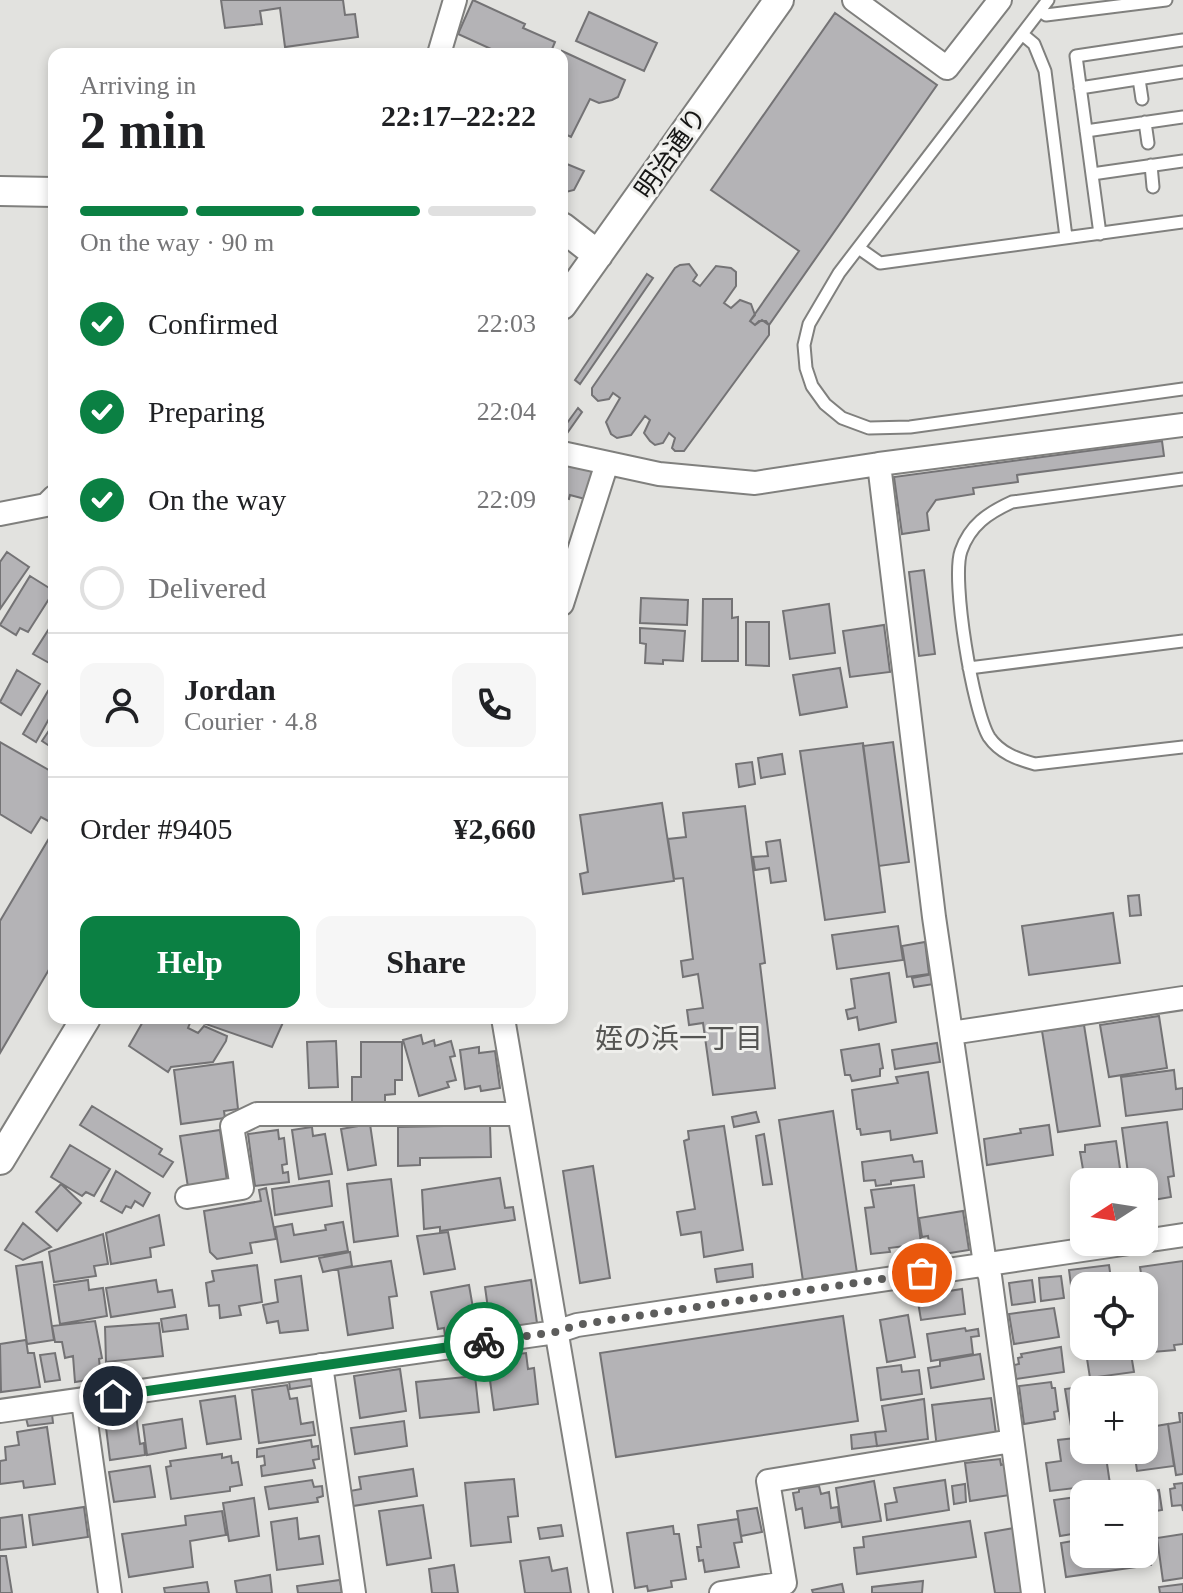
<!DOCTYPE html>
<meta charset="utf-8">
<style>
body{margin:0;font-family:"Times New Roman","Noto Sans JP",serif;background:#f6f6f6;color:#202124;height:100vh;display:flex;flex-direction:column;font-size:30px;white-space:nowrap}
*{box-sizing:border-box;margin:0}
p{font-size:26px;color:#757577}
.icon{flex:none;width:44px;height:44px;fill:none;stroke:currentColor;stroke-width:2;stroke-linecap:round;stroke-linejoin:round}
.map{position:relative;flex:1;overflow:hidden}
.drawer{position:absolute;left:48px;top:48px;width:520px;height:976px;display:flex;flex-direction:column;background:#fff;border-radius:16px;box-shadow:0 4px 12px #0003}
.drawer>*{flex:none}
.needle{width:52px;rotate:258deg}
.fabs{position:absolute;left:1070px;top:1168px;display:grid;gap:16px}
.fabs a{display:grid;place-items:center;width:88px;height:88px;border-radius:16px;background:#fff;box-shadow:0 4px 12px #0003;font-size:40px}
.pin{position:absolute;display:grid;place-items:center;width:68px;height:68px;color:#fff;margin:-34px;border:4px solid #fff;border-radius:50%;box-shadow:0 2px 8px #0007}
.courier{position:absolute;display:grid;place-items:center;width:80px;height:80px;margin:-40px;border:6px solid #0b8043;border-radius:50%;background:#fff;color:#222;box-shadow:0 2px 10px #0007}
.headline em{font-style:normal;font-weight:700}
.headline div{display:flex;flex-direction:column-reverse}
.headline{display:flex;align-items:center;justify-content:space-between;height:136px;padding:0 32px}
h1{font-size:52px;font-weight:700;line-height:60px}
.bar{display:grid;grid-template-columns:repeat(4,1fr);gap:12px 8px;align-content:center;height:96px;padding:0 32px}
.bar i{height:10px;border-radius:6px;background:#e0e0e0}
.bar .current{background:#0b8043}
.bar p{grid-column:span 4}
.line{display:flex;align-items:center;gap:20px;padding:0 32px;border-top:2px solid #e0e0e0}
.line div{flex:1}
.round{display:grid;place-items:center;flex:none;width:84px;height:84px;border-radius:16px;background:#f6f6f6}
ol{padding:0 32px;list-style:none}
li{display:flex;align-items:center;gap:24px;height:88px}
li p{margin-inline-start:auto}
li .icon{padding:8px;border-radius:50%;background:#0b8043;color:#fff;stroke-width:4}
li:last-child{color:#757577}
li i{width:44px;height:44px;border:4px solid #e0e0e0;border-radius:50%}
.action{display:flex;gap:16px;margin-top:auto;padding:16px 32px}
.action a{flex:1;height:92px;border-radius:16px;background:#0b8043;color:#fff;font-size:32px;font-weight:700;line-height:92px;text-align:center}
.action a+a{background:#f6f6f6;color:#202124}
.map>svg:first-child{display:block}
</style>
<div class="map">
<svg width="1183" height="1593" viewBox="0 0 1183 1593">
<rect width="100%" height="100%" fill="#e2e2df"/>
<!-- building -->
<path fill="#b4b3b6" stroke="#747375" stroke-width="2" d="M221,0H343L345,15L355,14L358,37L285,47L280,8L260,11L262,24L225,28Z
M473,0L525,24L523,28L555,42L550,54H502L458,34Z
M589,12L657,43L644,71L576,41Z
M835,13L937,85L769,325L762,320L755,325L750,321L799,251L711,190Z
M562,51L625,80L618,97L612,100L599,103L590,99L571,137L565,134L562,136Z
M562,162L584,171L574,190L562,193Z
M689,264L697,275L693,281L700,286L716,266L731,268L736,272V286L724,303L731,308L740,300L751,304L755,315L750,321L755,325L759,321H766L769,325V335L684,451H675L672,448L675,438L669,433L663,443L655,445L650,441L644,433L650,420L645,416L631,435L617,438L611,434L606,422L620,398L613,393L609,399L598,401L592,395V388L675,268L680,265Z
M647,274L653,278L580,384L575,380Z
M578,408L582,412L563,439L562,430Z
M1162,441L1164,456L1017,475L1018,482L973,488L974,494L936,500L927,513L929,530L902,534L894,477Z
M562,461L593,469L585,499L570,495L569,499L562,497Z
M7,552L29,567L0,609V562Z
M924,570L935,654L919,656L909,572Z
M30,576L54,591L28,632L20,628L16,635L0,625Z
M641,598L688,600L687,625L640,623Z
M703,599H732V618L738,617V661H702Z
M829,604L835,653L790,659L783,611Z
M54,621V659L51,664L33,654Z
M746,622H769V666L746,665Z
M884,625L890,672L850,677L843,631Z
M640,628L685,631L683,661L663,660V664L645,663L646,644L640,643Z
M840,668L847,707L800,715L793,675Z
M17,670L40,684L21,715L0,702Z
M48,691L54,695V710L36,742L23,734Z
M54,723V749L42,741Z
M0,742L54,773V824L41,817L31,833L0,814Z
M893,742L909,862L879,866L863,746Z
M863,743L885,912L825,920L800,751Z
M782,754L785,774L761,778L758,758Z
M752,762L755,784L739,787L736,764Z
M662,803L674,881L583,894L580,874L588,872L580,815Z
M745,806L765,963L760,964L775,1088L713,1095L703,1023L689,1025L687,1010L703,1008L698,974L683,977L681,961L693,959L683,878L674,879L668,839L686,837L683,813Z
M54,830V961L0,1053V921Z
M780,840L786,881L771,883L769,868L755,870L753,857L768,856L766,842Z
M1139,895L1141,915L1130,916L1128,896Z
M1113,913L1120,963L1029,975L1022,926Z
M898,926L903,960L837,969L832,935Z
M925,942L929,974L907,977L902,946Z
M889,973L896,1022L859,1030L857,1017L848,1019L846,1010L855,1008L851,979Z
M933,974L934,984L914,987L912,978Z
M1159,1016L1167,1068L1109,1077L1100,1025Z
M145,1018H181L190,1023L188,1028L198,1033L204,1026L227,1036L226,1041L213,1062L171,1067L168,1072L129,1046Z
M198,1018H285L272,1047L197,1021Z
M1084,1025L1100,1126L1058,1132L1042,1031Z
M421,1035L423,1044L434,1040L435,1046L451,1041L455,1056L450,1057L456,1080L447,1082L449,1087L419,1096L403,1040Z
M336,1041L338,1087L309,1088L307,1042Z
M361,1042H402V1080H395V1094L385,1095V1103H352V1077H361Z
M937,1043L940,1062L895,1069L892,1050Z
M879,1044L883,1068L880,1069V1076L852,1081L850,1075H845L841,1050Z
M479,1047V1053L495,1051L500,1088L481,1091L480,1086L465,1089L460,1050Z
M233,1062L238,1109L224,1111L225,1118L181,1124L174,1070Z
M1174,1070L1176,1089L1183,1088V1109L1126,1116L1121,1077Z
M928,1072L937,1133L891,1140L890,1131L861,1135L860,1129H857L852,1090L898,1083L896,1077Z
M92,1106L162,1149L159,1154L173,1162L163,1177L80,1125Z
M833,1111L857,1273L803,1281L779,1120Z
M756,1112L759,1122L734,1127L732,1117Z
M1167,1122L1174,1176L1168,1177L1171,1197L1147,1201L1144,1179L1129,1181L1122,1128Z
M370,1124L376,1165L348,1170L341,1129Z
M490,1125L491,1157L420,1158V1165L398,1166V1127Z
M1049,1125L1053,1155L987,1165L984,1139L1021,1133L1020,1129Z
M724,1126L743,1250L704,1257L701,1232L681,1235L677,1212L695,1209L684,1141L689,1139L688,1131Z
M312,1127L313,1136L325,1134L332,1174L299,1179L292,1130Z
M220,1130L227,1181L188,1187L180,1136Z
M278,1130L279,1139L284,1138L287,1164L282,1165L283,1173L288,1172L289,1182L255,1186L248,1134Z
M764,1134L772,1184L763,1185L756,1136Z
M1116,1141L1122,1182H1084V1198L1078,1199L1075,1176L1084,1175L1080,1152H1085V1145Z
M70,1145L110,1169L94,1196L86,1192L82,1196L51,1177Z
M912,1155L914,1162L922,1161L924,1177L891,1181V1184L876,1186L875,1180L864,1181L862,1162Z
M593,1166L610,1278L580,1283L563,1171Z
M116,1171L150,1193L143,1206L135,1201L131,1208L126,1206L122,1213L101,1201Z
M500,1178L505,1208L513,1207L515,1220L440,1231V1227L424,1229L422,1190Z
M391,1179L398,1236L354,1242L347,1184Z
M329,1181L332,1206L275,1215L272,1189Z
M61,1184L81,1203L57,1231L36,1212Z
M914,1185L921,1244L889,1248L890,1252L871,1254L865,1208L874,1207L871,1190Z
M266,1188L276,1239L250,1243L252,1253L217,1259L210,1252L204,1211L261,1201L259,1190Z
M963,1211L969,1250L931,1256L928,1236L922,1237L919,1218Z
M159,1215L164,1245L150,1248L151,1257L111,1264L106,1233Z
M343,1222L348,1251L281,1262L275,1227L292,1224L294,1235L326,1230L325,1225Z
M23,1223L51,1247L23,1260L5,1250Z
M448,1232L455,1269L424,1274L417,1236Z
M103,1234L108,1264L94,1266L96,1276L54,1282L49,1252Z
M350,1252L352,1266L323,1272L319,1258Z
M391,1261L397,1296L389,1297L393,1328L348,1335L338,1269Z
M1183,1261V1344L1174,1345L1175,1350L1153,1352L1146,1301L1150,1300L1148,1288L1144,1289L1143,1286L1140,1267Z
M42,1262L54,1340L27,1344L16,1266Z
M752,1264L753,1277L717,1282L715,1269Z
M257,1265L262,1302L239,1306L241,1315L220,1318L219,1305L209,1306L206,1283L214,1281L212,1271Z
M1109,1265L1112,1286H1084V1291L1072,1293L1069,1270Z
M301,1276L308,1330L280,1333L278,1321L267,1323L263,1305L278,1302L275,1280Z
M1061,1276L1064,1298L1041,1301L1039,1278Z
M88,1280L89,1290L103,1288L107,1316L60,1324L54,1285Z
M156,1280L158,1292L172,1290L175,1307L111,1317L106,1288Z
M531,1280L537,1323L491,1330L485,1287Z
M1032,1280L1035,1302L1012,1305L1009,1283Z
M469,1285L477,1331L445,1336L444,1328L438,1329L431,1292Z
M962,1289L965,1314L921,1320L917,1296Z
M1054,1308L1059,1337L1014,1344L1009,1314Z
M186,1315L188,1329L163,1332L161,1319Z
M908,1315L915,1357L887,1362L880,1320Z
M843,1316L858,1421L616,1457L600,1353Z
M95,1321L102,1358L99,1359L101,1378L75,1382L73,1356L65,1358L62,1342H55L52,1326Z
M159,1323L163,1356L106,1362L105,1327Z
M965,1328L966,1331L978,1329L979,1336L971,1337L973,1354L931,1361L927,1334Z
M26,1340L28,1353H34L40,1387L1,1392L0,1344Z
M1085,1346H1142L1130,1348L1134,1372L1090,1378Z
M1061,1347L1064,1372L1016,1379L1014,1365L1019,1364L1018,1358L1022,1357L1021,1354Z
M55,1353L60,1380L45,1382L40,1355Z
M526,1353L528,1369L534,1368L538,1404L494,1410L487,1358Z
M980,1354L984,1379L931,1388L928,1368L940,1366V1361Z
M901,1365L902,1372L919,1370L922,1394L881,1400L877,1368Z
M400,1369L406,1411L360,1418L354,1376Z
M315,1371L317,1385L290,1389L289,1381Z
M475,1376L479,1412L420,1418L416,1382Z
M1051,1382L1052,1388H1055L1058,1411L1054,1412L1055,1419L1024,1424L1019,1386Z
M287,1385L290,1399L297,1398L301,1424L313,1422L315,1435L259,1443L252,1390Z
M1088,1386V1390H1084V1424L1071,1426L1065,1389Z
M235,1396L241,1439L207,1444L200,1401Z
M991,1398L997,1441L937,1448L932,1405Z
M924,1399L928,1439L877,1446L875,1432L886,1431L882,1406Z
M135,1408L140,1444L144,1443L145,1455L110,1460L104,1411Z
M1179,1413H1183V1474L1176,1475L1168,1424L1180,1422Z
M52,1414L53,1423L28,1426L26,1418Z
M182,1419L186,1448L147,1455L143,1425Z
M404,1421L407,1446L355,1454L351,1428Z
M1168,1424L1174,1466L1137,1471L1134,1450H1144V1428Z
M47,1427L55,1484L24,1488L23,1481L0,1484V1461L6,1460L5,1447L19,1445L17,1432Z
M875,1432L877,1446L852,1449L851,1435Z
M1084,1437V1450H1111L1112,1456L1106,1457L1110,1484L1050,1491L1046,1463L1061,1461L1058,1440Z
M311,1440L312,1447L318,1446L319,1459L313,1460L315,1468L262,1476L261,1466L265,1465L264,1456L257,1457V1449Z
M222,1454V1458L231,1456L232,1463L238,1462L242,1485L230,1487V1491L171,1499L166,1467L171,1466L170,1461Z
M1000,1459L1001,1465L1005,1464L1010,1495L970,1501L965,1463Z
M150,1466L155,1497L114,1502L109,1472Z
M413,1469L417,1496L353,1506L350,1491L361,1489L359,1477Z
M514,1479L518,1516L508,1517L511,1542L471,1546L465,1483Z
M312,1480L314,1487L322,1486L323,1496L317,1498L318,1502L269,1509L265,1487Z
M945,1480L949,1510L887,1520L885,1504L897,1502L894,1488Z
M874,1481L881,1521L842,1527L836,1488Z
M1183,1483V1511L1182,1505L1172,1506L1170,1489L1175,1488L1174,1484Z
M965,1484L966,1502L954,1504L952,1486Z
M819,1486L821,1494L829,1492L831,1508L838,1507L840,1522L805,1528L802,1508L796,1510L793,1493L799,1492V1489Z
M1159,1490L1162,1510L1144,1513V1494H1140Z
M1084,1496V1532L1060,1536L1054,1500Z
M254,1498L259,1536L229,1541L223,1503Z
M423,1505L431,1558L387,1565L379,1511Z
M84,1507L88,1537L33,1545L29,1515Z
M757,1508L762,1532L741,1536L737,1511Z
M222,1511L226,1535L190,1541L193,1567L129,1577L122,1534L186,1525L185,1516Z
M22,1515L26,1547L0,1550V1518Z
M297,1518L299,1539L319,1536L323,1564L277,1570L271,1522Z
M738,1519L742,1542L734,1543L739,1567L705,1572L703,1560L699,1561L697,1547H701L698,1525Z
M970,1521L976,1557L857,1574L854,1548L864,1547L863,1537Z
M561,1525L563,1536L540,1539L538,1528Z
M673,1526L674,1534H679L686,1579L671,1581L672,1587L648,1591L647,1586L635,1588L627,1533Z
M1014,1528L1024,1593H995L985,1533Z
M1144,1531L1151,1565L1066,1577L1061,1543L1084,1539V1554H1144Z
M1183,1534V1578L1163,1581L1157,1538Z
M0,1556H6L12,1593H0Z
M549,1557L552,1571L567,1568L571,1593H525L520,1561Z
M454,1565L458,1593H432L429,1569Z
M270,1575L272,1593H237L235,1581Z
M340,1580L342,1593H298L297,1586Z
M923,1581L922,1593H872V1587Z
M207,1582L209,1593H165L164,1588Z
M842,1584L844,1593H813L812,1590Z
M1183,1584V1593H1160L1159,1587Z"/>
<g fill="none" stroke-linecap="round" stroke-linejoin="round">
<defs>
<path id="service" d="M1048,0L839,273L809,324L804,345L806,368L812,386L825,404L842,418L869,428L910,427L1183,389
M1040,11L1046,15L1166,0
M1022,34L1034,44L1045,71L1066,237
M1139,79L1142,99
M1080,88L1183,72
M1145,122L1148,143
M1086,131L1183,117
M1151,165L1153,187
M1092,174L1183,161
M1100,234L1076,56L1183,40
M860,249L880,263L1183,222
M1183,479L1012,502C988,513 970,525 961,551C951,579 973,711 989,737C1000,753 1017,759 1035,764L1183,747
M969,668L1183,641"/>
<path id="minor" d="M854,0L947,68L1000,0
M439,54L455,0
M562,453L659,474L755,483L879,464L934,917L985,1264L990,1276L1033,1593
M879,464L1183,425
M0,514L46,505L54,497
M562,604L607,463
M503,1018L601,1593
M951,1033L1183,998
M187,1197L242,1188L232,1126L257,1114H519
M1144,1241L1183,1235
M321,1365L354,1593
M83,1401L110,1593
M0,1411L556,1332L577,1325L1136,1242
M721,1593L785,1583L768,1481L1012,1441"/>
<path id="tertiary" d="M0,191L54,192
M562,227L598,255
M562,305L779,0
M0,1160L86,1018"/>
</defs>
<!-- service casing -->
<use href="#service" stroke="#80807e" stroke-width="15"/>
<!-- minor casing -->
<use href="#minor" stroke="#80807e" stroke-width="26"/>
<!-- tertiary casing -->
<use href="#tertiary" stroke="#80807e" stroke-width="32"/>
<!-- service -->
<use href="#service" stroke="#fff" stroke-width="11"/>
<!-- minor -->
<use href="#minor" stroke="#fff" stroke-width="22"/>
<!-- tertiary -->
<use href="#tertiary" stroke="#fff" stroke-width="28"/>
</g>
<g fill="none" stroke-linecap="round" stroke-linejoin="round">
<!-- done -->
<path stroke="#5d5d5c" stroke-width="8" stroke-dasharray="0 14.4" d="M484,1342L556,1332L577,1325L922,1273"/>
<!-- route -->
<path stroke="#0b8043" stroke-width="10" d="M113,1396L484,1342"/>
</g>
<g text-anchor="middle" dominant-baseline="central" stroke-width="6" stroke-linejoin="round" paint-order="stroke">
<!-- street labels -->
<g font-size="26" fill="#161615" stroke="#efefec">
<text transform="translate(671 153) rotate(-55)">明治通り</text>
</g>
<!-- neighbourhood labels -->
<g font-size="28" fill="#555553" stroke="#efefec">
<text x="679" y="1038">姪の浜一丁目</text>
</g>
</g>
</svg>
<div class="fabs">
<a><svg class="needle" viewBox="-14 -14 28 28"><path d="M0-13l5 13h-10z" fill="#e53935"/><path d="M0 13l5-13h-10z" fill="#757577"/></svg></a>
<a><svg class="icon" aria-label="locate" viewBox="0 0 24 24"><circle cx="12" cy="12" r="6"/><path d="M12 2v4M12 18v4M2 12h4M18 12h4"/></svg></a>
<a>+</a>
<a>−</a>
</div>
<div class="pin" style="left:922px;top:1273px;background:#ea580c"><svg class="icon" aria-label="bag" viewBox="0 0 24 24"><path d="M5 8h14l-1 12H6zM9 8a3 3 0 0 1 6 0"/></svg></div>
<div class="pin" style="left:113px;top:1396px;background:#1f2937"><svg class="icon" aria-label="home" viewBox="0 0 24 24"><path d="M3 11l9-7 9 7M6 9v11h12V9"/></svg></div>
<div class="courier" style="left:484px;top:1342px"><svg class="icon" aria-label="bike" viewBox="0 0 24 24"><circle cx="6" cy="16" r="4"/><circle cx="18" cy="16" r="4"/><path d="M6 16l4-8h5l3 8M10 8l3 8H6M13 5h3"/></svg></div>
<section class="drawer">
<div class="headline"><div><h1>2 min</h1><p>Arriving in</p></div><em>22:17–22:22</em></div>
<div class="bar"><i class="current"></i><i class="current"></i><i class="current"></i><i></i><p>On the way · 90 m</p></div>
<ol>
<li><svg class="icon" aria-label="check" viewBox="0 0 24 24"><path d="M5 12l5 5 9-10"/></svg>Confirmed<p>22:03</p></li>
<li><svg class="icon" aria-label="check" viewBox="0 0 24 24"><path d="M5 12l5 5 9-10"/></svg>Preparing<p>22:04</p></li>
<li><svg class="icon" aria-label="check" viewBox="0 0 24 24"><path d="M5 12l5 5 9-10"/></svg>On the way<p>22:09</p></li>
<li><i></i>Delivered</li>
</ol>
<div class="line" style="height:144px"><a class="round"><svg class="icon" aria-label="person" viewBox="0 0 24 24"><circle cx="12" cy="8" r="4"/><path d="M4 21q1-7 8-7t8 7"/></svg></a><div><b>Jordan</b><p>Courier · 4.8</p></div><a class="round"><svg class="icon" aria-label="phone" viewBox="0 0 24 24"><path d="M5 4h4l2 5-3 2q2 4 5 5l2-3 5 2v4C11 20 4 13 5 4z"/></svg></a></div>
<div class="line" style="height:104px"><div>Order #9405</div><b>¥2,660</b></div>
<div class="action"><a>Help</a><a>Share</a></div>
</section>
</div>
